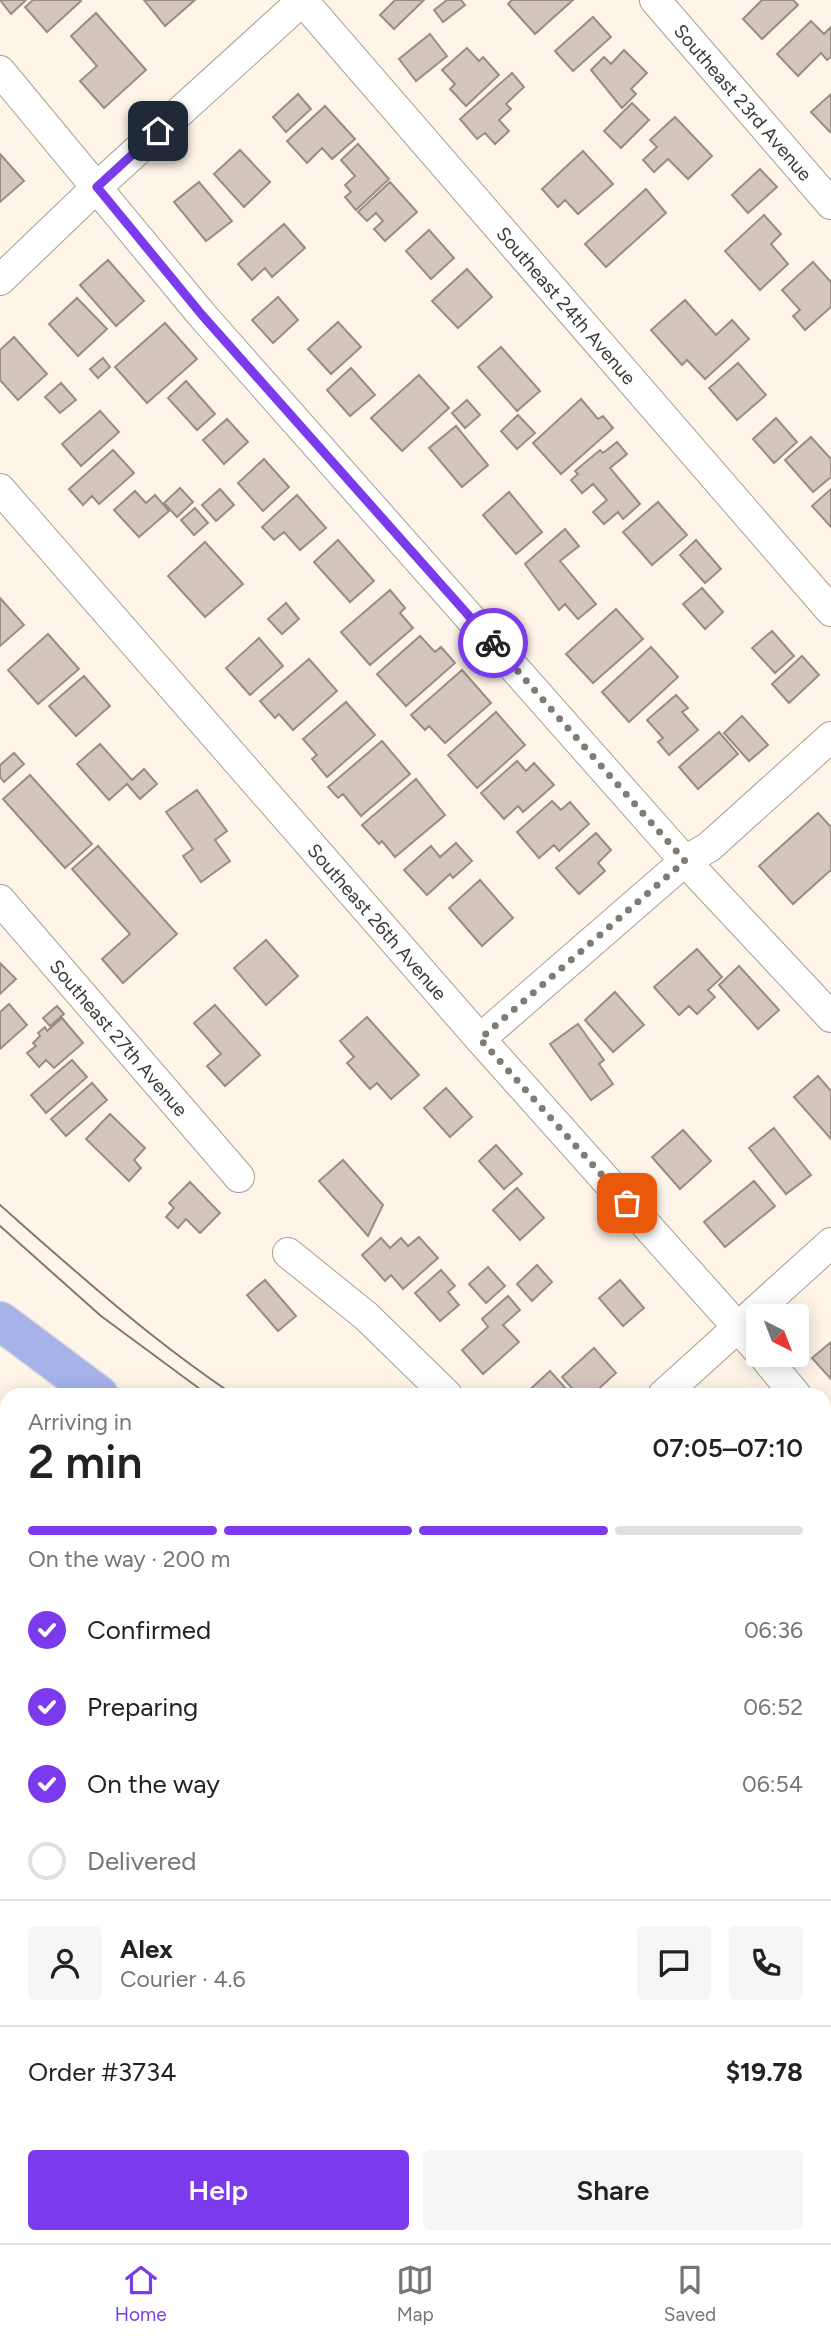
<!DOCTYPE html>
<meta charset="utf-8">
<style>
body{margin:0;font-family:Figtree,sans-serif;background:#f6f6f6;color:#222;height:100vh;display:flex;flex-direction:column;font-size:26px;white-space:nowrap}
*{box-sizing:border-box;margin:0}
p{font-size:23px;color:#767676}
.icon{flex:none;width:38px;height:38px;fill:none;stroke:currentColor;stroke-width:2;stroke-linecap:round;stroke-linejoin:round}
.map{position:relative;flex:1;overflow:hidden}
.panel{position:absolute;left:0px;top:1388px;width:831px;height:856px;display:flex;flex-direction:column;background:#fff;border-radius:21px 21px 0 0;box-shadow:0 4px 18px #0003}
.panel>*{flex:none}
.needle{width:46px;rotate:138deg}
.tools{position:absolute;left:746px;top:1304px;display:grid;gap:14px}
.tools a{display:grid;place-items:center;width:63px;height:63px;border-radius:7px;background:#fff;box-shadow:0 4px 18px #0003;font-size:35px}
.pin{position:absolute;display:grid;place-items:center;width:60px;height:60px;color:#fff;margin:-30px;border-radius:14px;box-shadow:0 4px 10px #0006}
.courier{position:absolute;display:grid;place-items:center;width:70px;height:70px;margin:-35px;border:5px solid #7c3aed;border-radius:50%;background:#fff;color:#222;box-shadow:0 2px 9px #0007}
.head em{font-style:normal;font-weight:600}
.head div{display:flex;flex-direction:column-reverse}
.head{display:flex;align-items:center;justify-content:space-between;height:119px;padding:0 28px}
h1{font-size:46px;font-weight:600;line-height:52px}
.bar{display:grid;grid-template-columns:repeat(4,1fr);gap:10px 7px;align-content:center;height:84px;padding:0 28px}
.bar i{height:9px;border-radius:5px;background:#e0e0e0}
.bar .on{background:#7c3aed}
.bar p{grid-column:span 4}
.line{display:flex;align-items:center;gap:18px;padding:0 28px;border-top:2px solid #e0e0e0}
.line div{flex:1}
.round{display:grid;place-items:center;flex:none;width:74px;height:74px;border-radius:7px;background:#f6f6f6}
ol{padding:0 28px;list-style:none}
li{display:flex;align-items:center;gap:21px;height:77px}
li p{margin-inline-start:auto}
li .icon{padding:7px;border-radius:50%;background:#7c3aed;color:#fff;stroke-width:4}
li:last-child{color:#767676}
li i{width:38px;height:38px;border:4px solid #e0e0e0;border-radius:50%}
.cta{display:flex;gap:14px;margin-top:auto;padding:14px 28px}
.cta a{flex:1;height:80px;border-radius:7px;background:#7c3aed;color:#fff;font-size:28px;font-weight:600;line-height:80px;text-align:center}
.cta a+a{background:#f6f6f6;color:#222}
.dock{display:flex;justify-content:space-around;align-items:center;height:98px;border-top:2px solid #e0e0e0;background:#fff;font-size:19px;color:#767676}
.dock a{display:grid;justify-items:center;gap:4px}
.dock .on{color:#7c3aed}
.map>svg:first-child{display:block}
</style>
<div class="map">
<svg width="831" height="2243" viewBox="0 0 831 2243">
<rect width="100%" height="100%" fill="#fef4e8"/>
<!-- building -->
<path fill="#d4c5be" stroke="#9a8c86" stroke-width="2" d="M0,0H26L11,14Z
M33,0H80L81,1L47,32L25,7Z
M144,0H195L165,26Z
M395,0H424L394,29L380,15Z
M447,0H461L465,5L443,22L434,10Z
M512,0H573L535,34L508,4Z
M762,0H793L798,5L762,39L743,19Z
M96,13L146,70L104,108L80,81L97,66L71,36Z
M593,17L611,37L573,71L555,51Z
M811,21L824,34L831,27V57L827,60L821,53L798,76L777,54Z
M430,34L447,56L416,81L399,59Z
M467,48L479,61L483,57L499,75L466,106L450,89L455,84L442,70Z
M624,50L647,73L631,89L636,94L622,108L591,70L604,57L611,64Z
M512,73L524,87L506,104L511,109L499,120L509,131L495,144L485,133L477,139L460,119Z
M298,94L311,109L286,132L273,117Z
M831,94V131L830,132L811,112Z
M632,103L649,120L621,148L604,131Z
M325,106L355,139L332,159L322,148L307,163L287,141Z
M675,117L712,156L688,179L668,159L654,172L643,160L657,147L650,140Z
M358,144L389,179L356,210L345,197L351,192L345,185L355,176L341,160Z
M240,150L270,182L244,207L214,174Z
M583,151L613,184L578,214L565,200L558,207L542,189Z
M0,154L24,181L0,202Z
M760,169L777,187L748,213L732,195Z
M199,182L232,221L206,241L174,202Z
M390,182L417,212L385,241L374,229L383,221L376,213L367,221L358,212Z
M646,189L666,213L606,267L585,244Z
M764,215L781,234L771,244L788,264L760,290L725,251Z
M284,224L305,248L272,277L265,268L252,280L238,264Z
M429,230L454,258L431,279L406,251Z
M108,260L144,301L116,326L80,285Z
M813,262L831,282V307L805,330L793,316L800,310L782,290Z
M467,269L492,297L458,328L432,301Z
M278,297L298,320L273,343L252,320Z
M77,298L107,329L78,356L49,324Z
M685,300L716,335L732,320L749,339L705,379L687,360L682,365L651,330Z
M338,322L361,347L331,374L308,349Z
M165,323L197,359L147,403L115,367Z
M14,337L47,374L18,400L0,380V350Z
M501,347L540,391L517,411L478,367Z
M103,358L110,367L98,378L90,369Z
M738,363L766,395L737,420L709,388Z
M351,368L375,395L350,416L327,390Z
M419,375L449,408L402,451L371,418Z
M186,381L215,414L197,430L168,398Z
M61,383L76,400L60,413L45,397Z
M581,399L598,419L603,416L613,428L561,474L533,443Z
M467,400L480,415L465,428L452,413Z
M100,411L119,432L81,466L62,444Z
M518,415L535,433L517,449L501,431Z
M776,418L797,442L774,463L753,439Z
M227,419L248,442L224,464L203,440Z
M456,426L488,465L462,487L429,448Z
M811,437L831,459V477L813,492L785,460Z
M617,442L627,454L610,468L640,504L623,519L618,512L604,524L593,512L607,500L593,484L582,493L571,480L578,474L575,471L600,450L603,453Z
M113,450L134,473L99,504L92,496L83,505L69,489Z
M264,459L289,487L263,511L238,483Z
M180,488L193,502L177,517L164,503Z
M220,489L234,505L216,521L202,505Z
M831,489V527L812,506Z
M135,491L146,503L155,495L169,511L139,537L114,510Z
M509,492L542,532L516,554L483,515Z
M297,495L326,528L300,550L284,532L274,540L262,527Z
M658,502L687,535L652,565L623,532Z
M195,508L208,523L194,535L181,520Z
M565,529L579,546L560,561L596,604L578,619L565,604L559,610L525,564Z
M338,540L374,581L350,602L314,562Z
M696,540L721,569L705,583L680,555Z
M205,542L243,584L205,617L168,576Z
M702,588L723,612L705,629L683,604Z
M390,590L405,608L400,613L413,628L370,665L341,632Z
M0,598L24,625L0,646Z
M286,603L299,619L282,634L268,619Z
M616,609L643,639L593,683L566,654Z
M772,631L794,656L775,673L752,648Z
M48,634L79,669L38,704L8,670Z
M420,636L435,652L441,647L455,663L406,706L377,674Z
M259,638L283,666L250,695L226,668Z
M651,647L678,677L629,722L602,692Z
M802,656L819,675L789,703L772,684Z
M309,659L337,691L293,730L279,714L275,718L260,701Z
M462,670L491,703L445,743L429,726L425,730L411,715Z
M84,676L110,706L76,736L49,706Z
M676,695L688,708L682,712L698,730L669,755L658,742L663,738L647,720Z
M346,702L375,735L327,777L312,759L317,755L303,739Z
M496,712L525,745L477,788L448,755Z
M742,716L768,745L749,761L724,733Z
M719,732L738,754L698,789L679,767Z
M382,741L410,774L361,816L343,794L338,798L328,787Z
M100,744L132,780L144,769L157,784L140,799L127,784L109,800L77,764Z
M14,753L24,764L4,782L0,777V765Z
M517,761L526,771L534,763L554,785L523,812L518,806L504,819L481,793Z
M30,775L92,844L65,868L3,799Z
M416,779L445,815L395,857L382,841L379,844L362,825Z
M197,790L227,831L215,840L230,861L201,882L183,856L193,849L166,812Z
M552,801L561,810L570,802L589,824L559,851L554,845L539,858L517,832Z
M818,813L831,827V870L793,904L759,866Z
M596,833L611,850L598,863L605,871L579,894L556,868Z
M456,843L472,861L453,878L450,874L427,895L404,870L431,846L440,857Z
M98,846L177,934L123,983L102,959L130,934L72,869Z
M480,880L513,918L482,946L449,908Z
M266,940L298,976L266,1005L234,968Z
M697,949L722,977L708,990L715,997L697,1014L689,1006L679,1015L654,987Z
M0,963L16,979L0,994Z
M739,966L779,1010L758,1029L719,985Z
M615,992L644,1025L613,1052L585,1020Z
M9,1004L27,1025L0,1049V1012Z
M215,1005L260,1055L225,1086L207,1066L221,1054L194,1023Z
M57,1006L64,1014L50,1026L43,1018Z
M367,1017L419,1075L391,1099L377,1083L370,1089L347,1063L354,1057L340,1041Z
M62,1018L83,1043L54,1068L46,1060L39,1067L27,1053L36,1046L33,1043L40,1036L38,1033L45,1027L47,1031Z
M578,1024L604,1060L599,1064L613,1084L591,1100L550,1044Z
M72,1060L87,1077L46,1113L31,1095Z
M818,1076L831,1091V1139L794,1097Z
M92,1083L107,1100L66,1136L51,1119Z
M446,1088L472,1117L450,1137L424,1108Z
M110,1114L145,1148L134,1160L141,1168L129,1181L86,1139Z
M774,1128L811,1175L786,1194L749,1148Z
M683,1130L711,1161L680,1189L652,1157Z
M496,1145L522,1174L504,1189L479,1161Z
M343,1160L383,1205L368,1236L319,1181Z
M754,1181L775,1206L725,1247L704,1222Z
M190,1182L220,1213L200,1233L186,1219L178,1228L166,1217L174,1208L169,1203Z
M517,1188L544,1218L520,1240L493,1210Z
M419,1237L438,1258L403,1289L391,1275L385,1281L362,1255L381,1238L390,1248L401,1238L408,1246Z
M537,1265L552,1282L532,1301L517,1284Z
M488,1267L505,1286L486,1303L469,1284Z
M441,1270L455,1286L448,1292L459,1305L440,1321L415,1293Z
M265,1280L296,1316L278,1331L247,1295Z
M620,1280L644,1308L623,1326L599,1298Z
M508,1296L520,1310L503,1325L519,1342L483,1374L462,1350L488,1327L482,1319Z
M831,1342V1379L812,1358Z
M594,1348L616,1373L592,1395H578L562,1377Z
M550,1371L569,1392L565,1395H524Z
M7,1498V1522L0,1526V1501Z
M7,1545V1569L0,1572V1548Z
M0,1619L7,1621V1679L0,1678Z
M831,1956V1974L824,1976V1957Z
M831,1987V2034L824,2036V1988Z
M7,2070V2114L0,2115V2071Z
M0,2190L7,2191V2235H0Z
M63,2236H166V2240H63Z"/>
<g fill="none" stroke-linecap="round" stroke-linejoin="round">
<defs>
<g id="minor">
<path id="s1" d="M302,0L831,611"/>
<path id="s2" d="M655,0L831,204"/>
<path d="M0,71L202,315L685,861L831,1017"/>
<path d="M0,280L97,187L303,0"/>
<path id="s3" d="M0,489L480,1039L758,1350"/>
<path id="s4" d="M0,900L239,1177"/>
<path d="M480,1039L685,861L709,847L831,737"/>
<path d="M288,1253L366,1316L447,1395"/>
<path d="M762,1354L796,1395"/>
<path d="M663,1395L831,1243"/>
<path d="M824,1428L831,1436"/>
</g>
<path id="major" d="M0,1321L99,1395
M824,1710L831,1712"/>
</defs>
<!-- minor casing -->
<use href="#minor" stroke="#a99f94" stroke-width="32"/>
<!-- major casing -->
<use href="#major" stroke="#d8d8d7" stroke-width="41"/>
<!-- minor -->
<use href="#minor" stroke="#fff" stroke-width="30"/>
<!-- major -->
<use href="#major" stroke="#a5b3e9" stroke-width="38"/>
<!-- tram -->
<path stroke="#7e7972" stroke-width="2" d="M0,1205C76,1272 150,1339 234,1395
M0,1226L101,1316L208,1395
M824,1635L831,1636
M824,1650L831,1652"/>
</g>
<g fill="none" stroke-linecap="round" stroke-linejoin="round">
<!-- done -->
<path stroke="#817b74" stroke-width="7" stroke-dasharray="0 12.6" d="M493,643L685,861L480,1039L627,1203"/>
<!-- route -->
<path stroke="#7c3aed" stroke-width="9" d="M158,131L97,187L202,315L493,643"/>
</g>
<g text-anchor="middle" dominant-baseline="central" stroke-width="6" stroke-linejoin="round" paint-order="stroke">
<!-- street labels -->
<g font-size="19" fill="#3d3a35" stroke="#fff">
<text stroke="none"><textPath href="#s2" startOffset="135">Southeast 23rd Avenue</textPath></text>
<text stroke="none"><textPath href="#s1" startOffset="404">Southeast 24th Avenue</textPath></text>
<text stroke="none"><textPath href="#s3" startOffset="574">Southeast 26th Avenue</textPath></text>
<text stroke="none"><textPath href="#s4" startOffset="182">Southeast 27th Avenue</textPath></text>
</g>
</g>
</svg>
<div class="tools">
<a><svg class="needle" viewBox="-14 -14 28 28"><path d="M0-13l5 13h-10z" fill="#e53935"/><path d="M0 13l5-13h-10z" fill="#767676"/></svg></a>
</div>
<div class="pin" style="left:627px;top:1203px;background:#ea580c"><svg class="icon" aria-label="bag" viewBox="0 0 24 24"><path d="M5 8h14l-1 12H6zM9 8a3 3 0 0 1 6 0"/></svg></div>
<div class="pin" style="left:158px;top:131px;background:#1f2937"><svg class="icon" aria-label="home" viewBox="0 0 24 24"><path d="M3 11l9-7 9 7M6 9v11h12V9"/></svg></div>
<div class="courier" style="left:493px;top:643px"><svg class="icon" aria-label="bike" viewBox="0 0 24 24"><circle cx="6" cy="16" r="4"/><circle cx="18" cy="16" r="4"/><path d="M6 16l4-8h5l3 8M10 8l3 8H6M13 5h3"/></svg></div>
<section class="panel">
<div class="head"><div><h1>2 min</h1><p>Arriving in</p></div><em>07:05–07:10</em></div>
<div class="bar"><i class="on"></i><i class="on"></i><i class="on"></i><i></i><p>On the way · 200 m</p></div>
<ol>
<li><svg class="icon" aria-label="check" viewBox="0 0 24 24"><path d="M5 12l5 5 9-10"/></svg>Confirmed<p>06:36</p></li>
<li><svg class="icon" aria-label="check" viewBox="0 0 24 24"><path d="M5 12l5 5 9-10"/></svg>Preparing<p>06:52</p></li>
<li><svg class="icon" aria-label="check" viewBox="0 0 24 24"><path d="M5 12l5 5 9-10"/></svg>On the way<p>06:54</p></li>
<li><i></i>Delivered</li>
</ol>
<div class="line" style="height:126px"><a class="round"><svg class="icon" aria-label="person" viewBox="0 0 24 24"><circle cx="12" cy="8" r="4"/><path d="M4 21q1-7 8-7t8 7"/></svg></a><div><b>Alex</b><p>Courier · 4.6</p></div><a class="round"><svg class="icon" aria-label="chat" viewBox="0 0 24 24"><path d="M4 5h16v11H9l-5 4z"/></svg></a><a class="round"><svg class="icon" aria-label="phone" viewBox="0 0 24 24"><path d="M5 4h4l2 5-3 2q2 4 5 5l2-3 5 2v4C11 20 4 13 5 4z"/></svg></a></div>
<div class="line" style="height:91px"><div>Order #3734</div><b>$19.78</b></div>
<div class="cta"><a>Help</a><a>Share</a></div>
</section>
</div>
<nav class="dock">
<a class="on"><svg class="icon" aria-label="home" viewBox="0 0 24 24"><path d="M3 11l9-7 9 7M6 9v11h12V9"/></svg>Home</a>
<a><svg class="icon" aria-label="map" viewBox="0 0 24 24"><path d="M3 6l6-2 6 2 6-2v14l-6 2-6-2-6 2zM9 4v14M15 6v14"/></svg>Map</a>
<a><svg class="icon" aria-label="saved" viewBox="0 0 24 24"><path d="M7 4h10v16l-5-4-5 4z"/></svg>Saved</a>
</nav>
